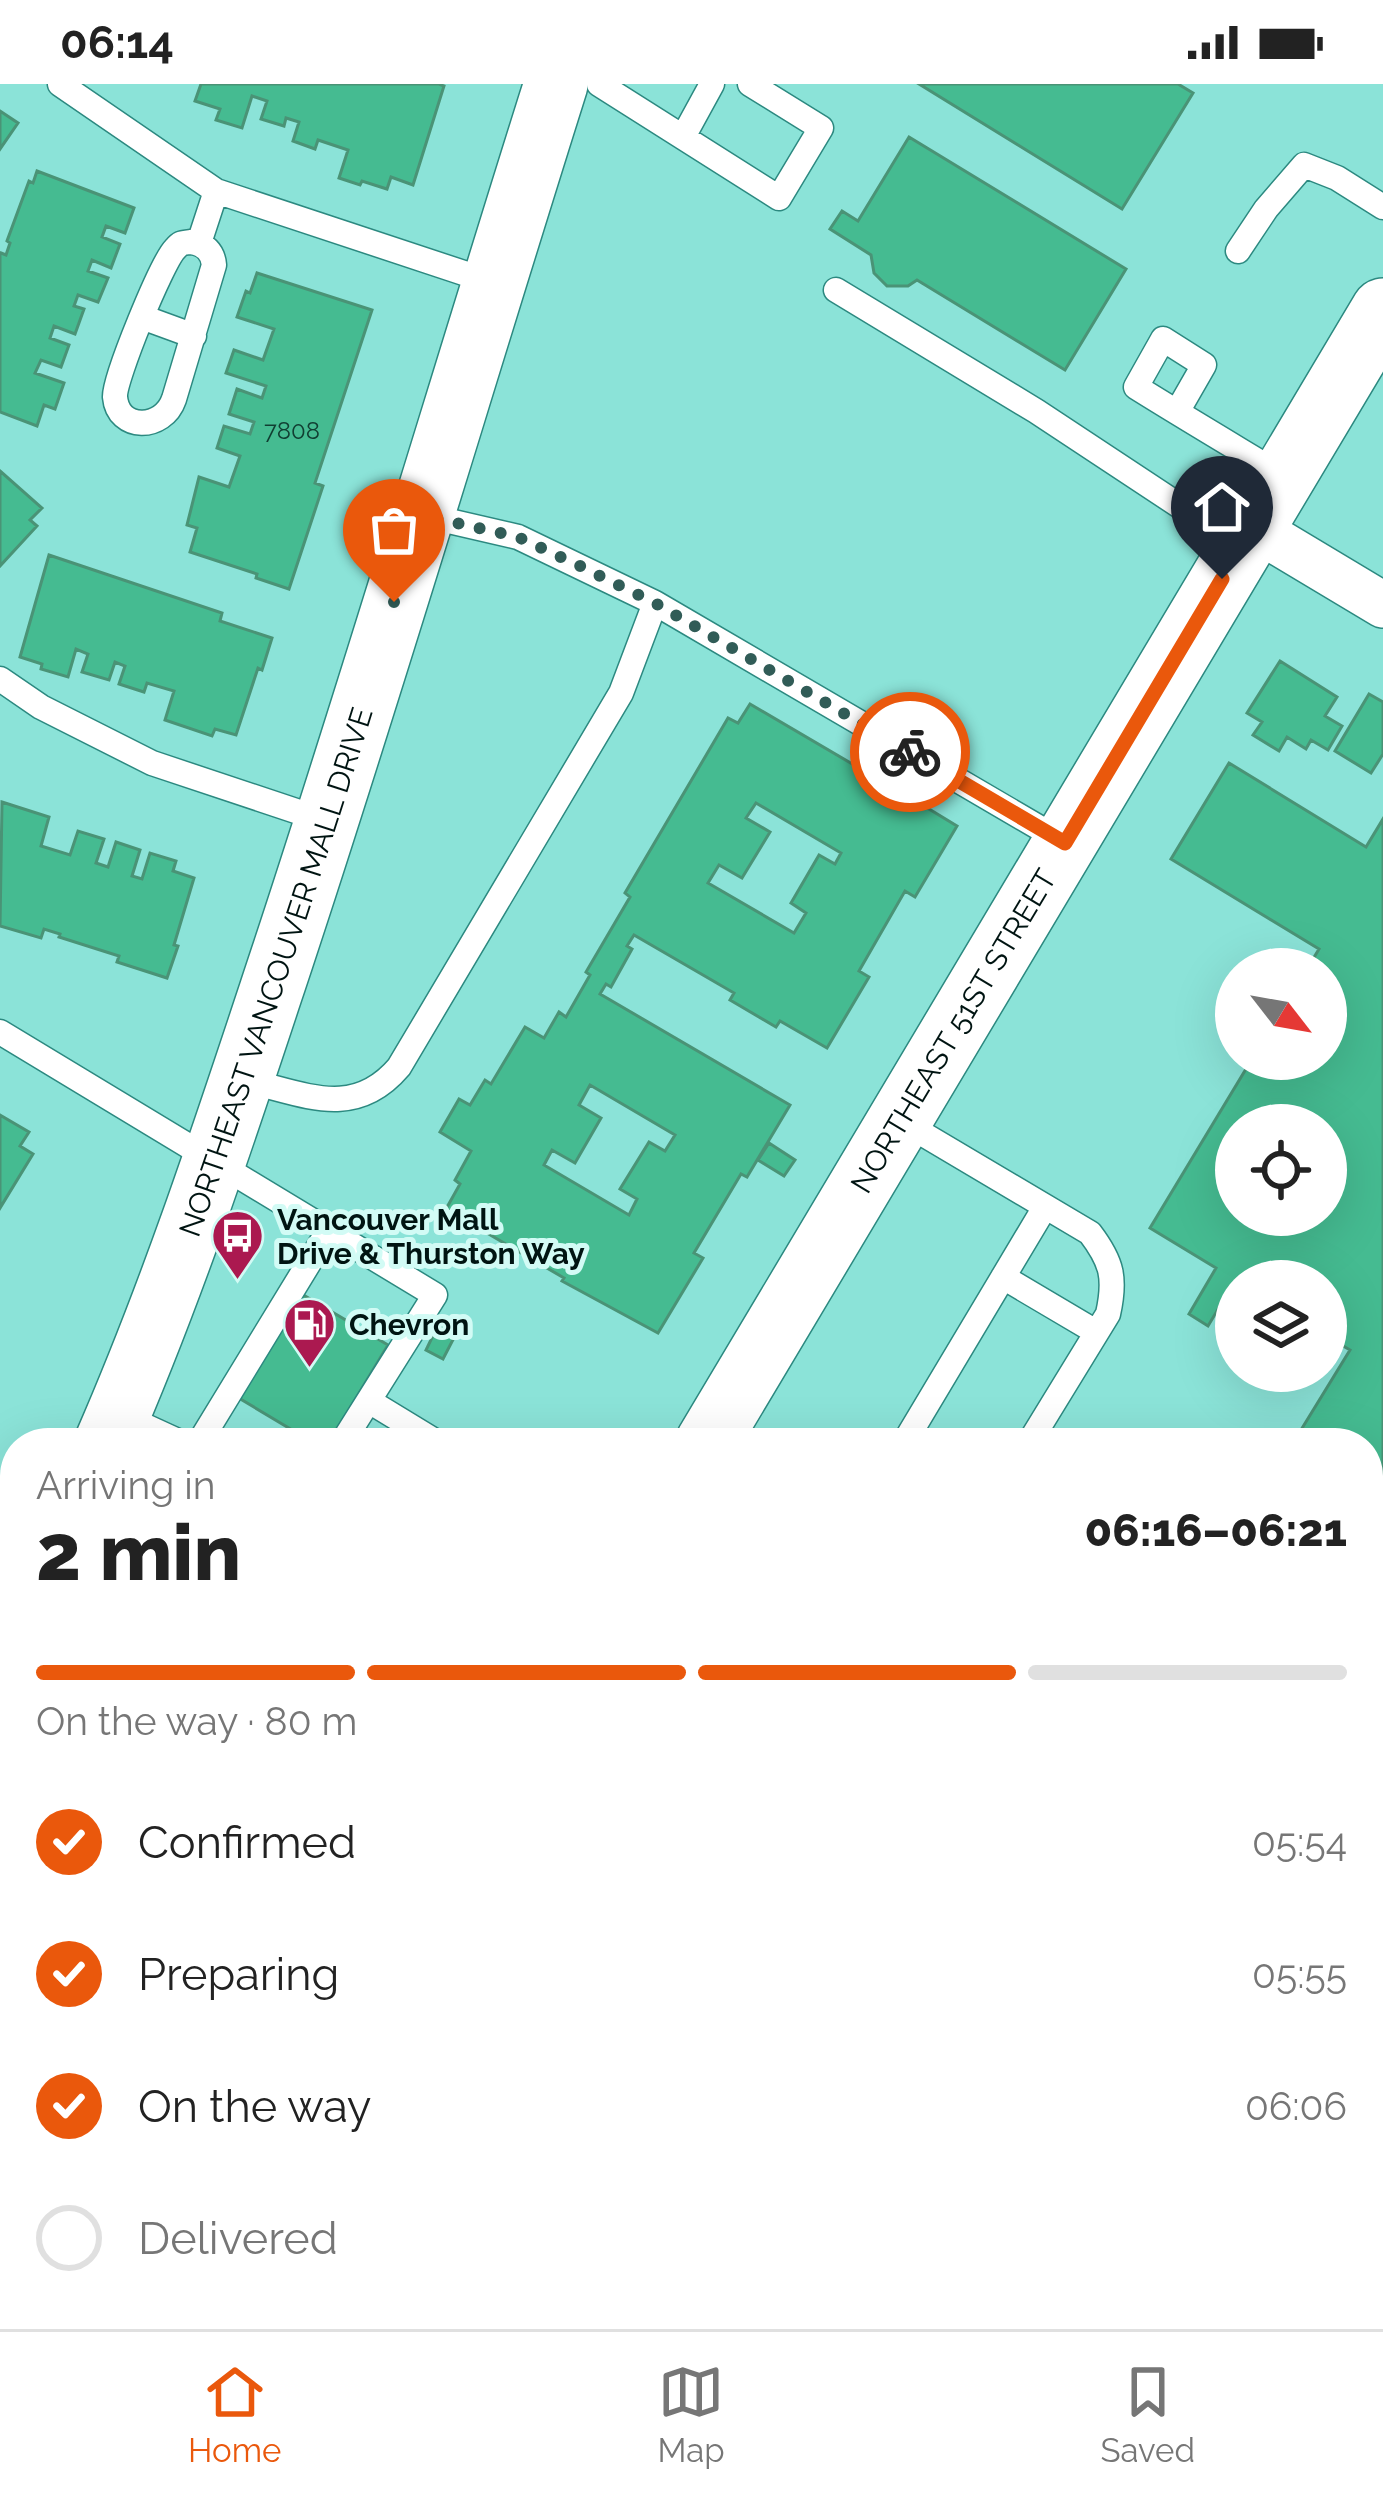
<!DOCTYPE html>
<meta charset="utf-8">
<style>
body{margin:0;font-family:Raleway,sans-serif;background:#f2f2f2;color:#222;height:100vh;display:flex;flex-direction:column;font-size:45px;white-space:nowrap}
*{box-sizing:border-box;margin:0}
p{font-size:39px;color:#767676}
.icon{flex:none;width:66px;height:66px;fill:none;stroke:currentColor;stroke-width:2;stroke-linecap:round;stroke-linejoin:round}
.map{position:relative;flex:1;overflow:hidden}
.sheet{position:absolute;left:0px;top:1344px;width:1383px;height:903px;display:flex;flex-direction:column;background:#fff;border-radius:48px 48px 0 0;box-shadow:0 12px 48px #0002}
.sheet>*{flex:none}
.needle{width:78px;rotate:121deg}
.tools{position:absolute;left:1215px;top:864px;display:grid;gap:24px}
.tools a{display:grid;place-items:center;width:132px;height:132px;border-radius:50%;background:#fff;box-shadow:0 12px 48px #0002;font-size:60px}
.pin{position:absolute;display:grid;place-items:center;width:102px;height:102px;color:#fff;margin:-123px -51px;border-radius:50% 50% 50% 0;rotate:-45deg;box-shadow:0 0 12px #0007}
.pin .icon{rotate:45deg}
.courier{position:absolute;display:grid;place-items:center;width:120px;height:120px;margin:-60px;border:9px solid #ea580c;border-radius:50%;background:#fff;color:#222;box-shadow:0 3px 15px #0007}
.headline em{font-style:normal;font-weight:800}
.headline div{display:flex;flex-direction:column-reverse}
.headline{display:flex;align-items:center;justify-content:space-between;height:204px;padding:0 36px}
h1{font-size:78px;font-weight:800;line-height:90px}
.bar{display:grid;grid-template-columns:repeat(4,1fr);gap:18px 12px;align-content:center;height:144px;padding:0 36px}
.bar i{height:15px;border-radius:9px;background:#e0e0e0}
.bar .selected{background:#ea580c}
.bar p{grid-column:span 4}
ol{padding:0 36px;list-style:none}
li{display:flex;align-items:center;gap:36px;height:132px}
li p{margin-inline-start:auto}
li .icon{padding:12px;border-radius:50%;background:#ea580c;color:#fff;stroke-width:4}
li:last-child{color:#767676}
li i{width:66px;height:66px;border:6px solid #e0e0e0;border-radius:50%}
.status{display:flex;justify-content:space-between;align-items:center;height:84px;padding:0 60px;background:#fff;direction:ltr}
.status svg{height:33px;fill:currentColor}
.tabs{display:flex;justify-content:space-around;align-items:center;height:168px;border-top:3px solid #e0e0e0;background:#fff;font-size:33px;color:#767676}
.tabs a{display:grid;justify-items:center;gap:6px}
.tabs .selected{color:#ea580c}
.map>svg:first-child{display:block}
</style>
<div class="status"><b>06:14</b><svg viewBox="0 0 49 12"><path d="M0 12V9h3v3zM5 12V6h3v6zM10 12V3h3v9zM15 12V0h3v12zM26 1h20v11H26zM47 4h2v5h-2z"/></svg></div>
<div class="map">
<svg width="1383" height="2245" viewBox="0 0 1383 2245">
<rect width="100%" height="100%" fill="#8be3d8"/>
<!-- building -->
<path fill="#45bb91" stroke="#4a9376" stroke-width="3" fill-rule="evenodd" d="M201,0H439L444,2L413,101L391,93L387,105L362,97L360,101L339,94L348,66L318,56L315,65L293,57L299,38L286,34L284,42L261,35L267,17L252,12L242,44L216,36L220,25L195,17Z
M919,0H1178L1193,9L1122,125Z
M0,27L18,39L0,65Z
M909,53L1126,185L1065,286L917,196L908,202H887L874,189L871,171L830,145L842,127L858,137Z
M37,87L134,124L125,149L106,142L102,153L120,160L111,184L92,176L88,187L108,194L98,218L78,211L74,222L84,225L75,250L54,242L50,254L69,261L61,283L41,276L35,289L64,299L55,325L44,321L37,342L0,328V171L1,169L6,171L10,159L7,157L29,97L33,99Z
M257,189L372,226L315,399L323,402L289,505L256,494L257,490L190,468L197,444L187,441L199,393L229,403L240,372L217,364L224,342L250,350L254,338L229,330L237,305L262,314L266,302L226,289L234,266L263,276L274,245L237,233L246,207L250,209Z
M0,387L42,424L30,436L37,442L0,482Z
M49,471L222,529L220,537L272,554L262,586L258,584L236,651L215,645L212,652L165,636L174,607L147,599L144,608L119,600L125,582L115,578L109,596L82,588L88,570L76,565L68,593L41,585L42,580L20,573Z
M1280,577L1337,613L1325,632L1342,642L1328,666L1311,656L1306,665L1287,653L1279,667L1253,651L1262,638L1247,629Z
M1369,610L1383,618V670L1371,689L1335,667Z
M750,620L866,688L869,683L914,710L911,714L957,742L915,813L905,807L859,887L869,893L827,964L780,937L776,943L730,916L734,909L634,851L627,862L632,865L611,903L606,900L600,910L790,1021L747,1093L741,1090L694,1169L703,1174L658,1249L562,1197L564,1194L446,1125L460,1100L455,1096L471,1067L440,1048L459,1015L470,1021L485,996L491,1000L525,943L544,954L559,928L566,933L590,891L586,888L630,813L625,809L728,634L738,639ZM756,719L841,769L835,780L819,771L791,819L806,829L794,849L708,799L719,781L742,794L770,748L746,734ZM590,1001L675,1051L665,1067L649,1058L620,1105L637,1115L629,1131L544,1081L552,1066L575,1079L601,1034L579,1021Z
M1229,679L1366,763L1383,735V1447L1368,1472V1359H1293L1350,1266L1326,1252V1197H1235L1208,1242L1189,1230L1216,1184L1150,1144L1252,975H1326V885H1307L1319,865L1171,775ZM1236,1041H1326V1131H1236Z
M2,718L49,733L41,762L70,771L78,747L104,755L96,779L108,783L116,758L140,766L132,792L142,795L150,769L176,777L173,787L194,794L174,861L178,862L167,894L117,878L119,872L59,853L60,850L44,845L41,854L0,842Z
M0,1031L29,1048L20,1062L33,1070L0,1124Z
M769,1059L795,1076L784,1092L758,1076Z
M295,1206L388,1261L329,1359H314L232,1310Z
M439,1239L457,1248L443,1275L426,1266Z
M1368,1476L1383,1485V1632L1368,1623Z
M563,2232H649L641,2245H585Z
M929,2232H1032L1036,2234L1037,2232H1051L1073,2245H921Z
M1134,2232H1261L1283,2245H1147L1131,2236Z"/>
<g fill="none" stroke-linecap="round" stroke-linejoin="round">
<defs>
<path id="lane" d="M60,0L216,107L491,198
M599,0L779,114L821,44L750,0
M683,53L712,0
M191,158C205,160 213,168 214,181L174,315C163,347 118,347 115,313C114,295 162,178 175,165C181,158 182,159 191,158Z
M199,159L216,107
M1238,167L1266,125L1304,81L1337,94L1383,123
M836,206L1036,327L1201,436L1251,443
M142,233L194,252
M1177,328L1204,281L1163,255L1136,303C1184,333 1233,362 1281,391
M655,519L1062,757
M0,595L41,623L152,679L326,737
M0,948L435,1211L342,1359
M243,996C303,1009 353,1037 399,983L621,609L655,519L518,453L423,431
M901,1037L1090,1149C1112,1178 1116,1194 1108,1230L1029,1359
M1003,1193L1096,1248
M369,1317L438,1359
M121,1331L182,1359
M199,1359L329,1146
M915,1359L907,1354L1045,1123
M0,1411L15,1420
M0,1830L15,1805
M0,1978L5,1981
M1305,2232L1327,2245
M861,2245L869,2232"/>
<path id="street" d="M1253,443L1383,521
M1368,2089L1383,2098"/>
<g id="secondary">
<path id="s1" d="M106,1359C175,1201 228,1037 282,874C378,584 464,291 556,0"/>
<path id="s2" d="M707,1359L1383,226"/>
<path d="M0,1580L15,1551"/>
<path d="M0,2063L15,2072"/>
<path d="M0,2138L15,2147"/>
<path d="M215,2232L242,2245"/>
</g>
</defs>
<!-- lane casing -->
<use href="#lane" stroke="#2c8980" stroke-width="27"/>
<!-- street casing -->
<use href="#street" stroke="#2c8980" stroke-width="48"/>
<!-- secondary casing -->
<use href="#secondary" stroke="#2c8980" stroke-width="66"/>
<!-- lane -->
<use href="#lane" stroke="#fff" stroke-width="24"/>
<!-- street -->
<use href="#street" stroke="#fff" stroke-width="45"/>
<!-- secondary -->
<use href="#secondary" stroke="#fff" stroke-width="63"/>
</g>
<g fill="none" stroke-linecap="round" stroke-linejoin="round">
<!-- done -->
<path stroke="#315c57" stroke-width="12" stroke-dasharray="0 21.6" d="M394,518L421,431L518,453L578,481L655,519L910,668"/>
<!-- route -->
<path stroke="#ea580c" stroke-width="15" d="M910,668L1065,759L1222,495"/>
</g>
<!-- icons -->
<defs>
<symbol id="bus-pin" viewBox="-11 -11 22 30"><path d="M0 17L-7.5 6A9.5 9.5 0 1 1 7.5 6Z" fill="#ab1950" stroke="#d2fbf5"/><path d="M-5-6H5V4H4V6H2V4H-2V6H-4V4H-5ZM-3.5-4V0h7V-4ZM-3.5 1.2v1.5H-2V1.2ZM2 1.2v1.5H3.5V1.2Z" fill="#fff"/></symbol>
<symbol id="fuel-pin" viewBox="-11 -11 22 30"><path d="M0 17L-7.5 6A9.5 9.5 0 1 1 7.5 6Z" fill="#ab1950" stroke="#d2fbf5"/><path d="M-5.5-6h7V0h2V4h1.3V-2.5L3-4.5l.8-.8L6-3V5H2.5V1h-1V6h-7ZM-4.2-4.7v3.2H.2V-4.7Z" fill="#fff"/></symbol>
</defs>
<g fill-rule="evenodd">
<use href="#bus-pin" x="208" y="1122" width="59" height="81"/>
<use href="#fuel-pin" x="280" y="1210" width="59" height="81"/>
</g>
<g text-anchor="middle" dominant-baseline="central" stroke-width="10" stroke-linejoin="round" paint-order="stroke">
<!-- number labels -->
<g font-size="24" fill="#113e32">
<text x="292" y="346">7808</text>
</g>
<!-- street labels -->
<g font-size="30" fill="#001412" stroke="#d2fbf5">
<text stroke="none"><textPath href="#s1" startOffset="501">NORTHEAST VANCOUVER MALL DRIVE</textPath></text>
<text stroke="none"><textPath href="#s2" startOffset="480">NORTHEAST 51ST STREET</textPath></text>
</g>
<!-- poi labels -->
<g font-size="30" font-weight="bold" fill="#001412" stroke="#d2fbf5" text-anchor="start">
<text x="277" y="1135">Vancouver Mall<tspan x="277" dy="34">Drive &amp; Thurston Way</tspan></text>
<text x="349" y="1240">Chevron</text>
</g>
</g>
</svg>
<div class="tools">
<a><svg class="needle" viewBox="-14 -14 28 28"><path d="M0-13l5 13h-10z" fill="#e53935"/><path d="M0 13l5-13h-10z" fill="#767676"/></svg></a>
<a><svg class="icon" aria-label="locate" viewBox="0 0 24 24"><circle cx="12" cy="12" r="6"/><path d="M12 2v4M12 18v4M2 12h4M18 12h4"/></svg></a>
<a><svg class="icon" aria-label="layers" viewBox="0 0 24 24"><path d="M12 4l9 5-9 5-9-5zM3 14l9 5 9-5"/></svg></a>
</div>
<div class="pin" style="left:394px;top:518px;background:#ea580c"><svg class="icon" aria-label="bag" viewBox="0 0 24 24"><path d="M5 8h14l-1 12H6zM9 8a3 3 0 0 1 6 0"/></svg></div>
<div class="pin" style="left:1222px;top:495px;background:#1f2937"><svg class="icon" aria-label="home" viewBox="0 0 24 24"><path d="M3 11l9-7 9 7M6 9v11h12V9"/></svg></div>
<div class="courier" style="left:910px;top:668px"><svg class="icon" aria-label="bike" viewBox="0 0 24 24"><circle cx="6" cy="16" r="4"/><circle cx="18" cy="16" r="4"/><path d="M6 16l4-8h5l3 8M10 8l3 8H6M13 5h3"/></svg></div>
<section class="sheet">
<div class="headline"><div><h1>2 min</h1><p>Arriving in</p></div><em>06:16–06:21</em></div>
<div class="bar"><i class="selected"></i><i class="selected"></i><i class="selected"></i><i></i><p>On the way · 80 m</p></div>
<ol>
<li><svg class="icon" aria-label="check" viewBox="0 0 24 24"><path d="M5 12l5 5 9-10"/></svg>Confirmed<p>05:54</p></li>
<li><svg class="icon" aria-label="check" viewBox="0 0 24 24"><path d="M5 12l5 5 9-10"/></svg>Preparing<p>05:55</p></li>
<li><svg class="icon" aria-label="check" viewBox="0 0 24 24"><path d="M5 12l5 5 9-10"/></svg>On the way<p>06:06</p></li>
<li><i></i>Delivered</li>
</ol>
</section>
</div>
<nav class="tabs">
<a class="selected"><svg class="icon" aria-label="home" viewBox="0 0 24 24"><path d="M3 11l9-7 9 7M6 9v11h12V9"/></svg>Home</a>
<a><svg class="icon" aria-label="map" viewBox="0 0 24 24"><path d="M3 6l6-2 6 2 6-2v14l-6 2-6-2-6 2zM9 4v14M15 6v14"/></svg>Map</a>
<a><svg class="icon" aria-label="saved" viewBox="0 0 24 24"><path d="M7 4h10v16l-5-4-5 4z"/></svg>Saved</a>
</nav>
